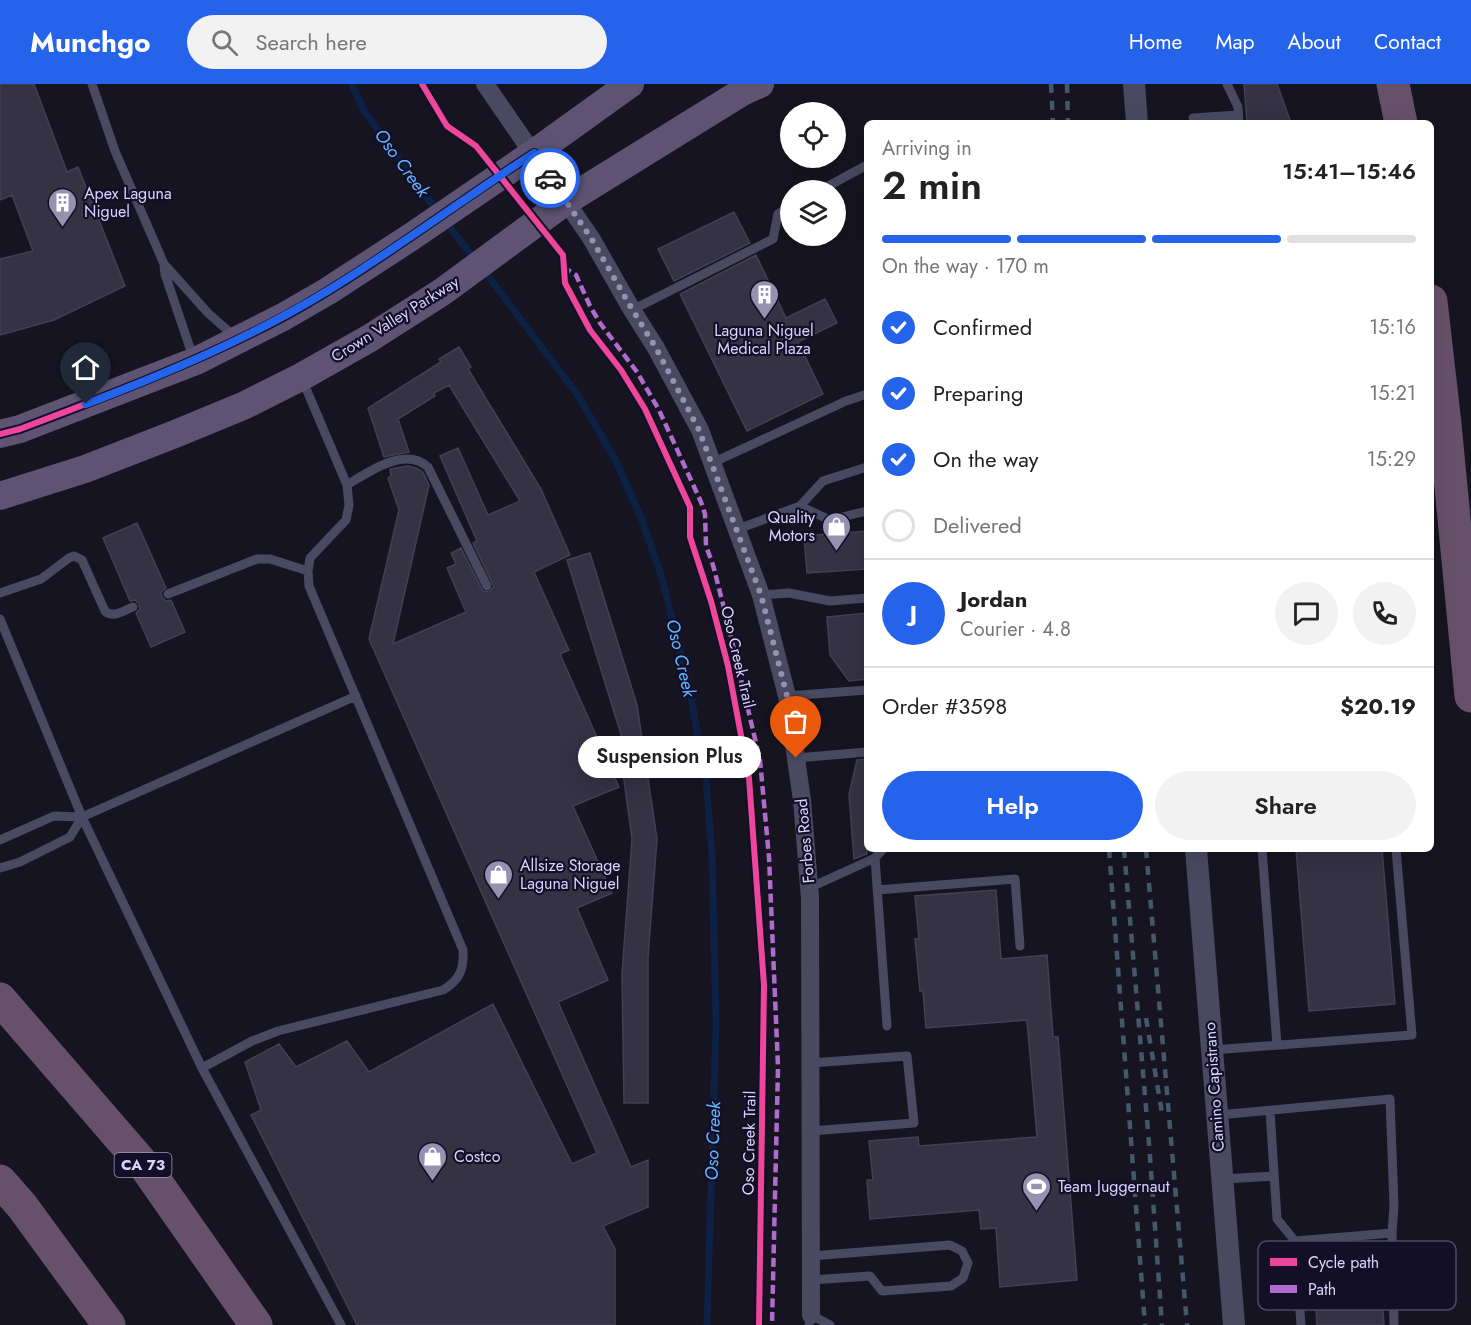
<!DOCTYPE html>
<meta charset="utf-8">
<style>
body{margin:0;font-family:Jost,sans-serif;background:#f2f2f2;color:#222;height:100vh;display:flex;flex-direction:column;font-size:22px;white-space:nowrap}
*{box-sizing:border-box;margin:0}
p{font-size:20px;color:#767676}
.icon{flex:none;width:33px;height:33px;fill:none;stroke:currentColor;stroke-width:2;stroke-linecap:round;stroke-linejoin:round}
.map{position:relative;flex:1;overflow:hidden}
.side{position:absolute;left:864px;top:36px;width:570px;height:732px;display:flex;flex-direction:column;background:#fff;border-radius:9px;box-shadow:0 6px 24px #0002}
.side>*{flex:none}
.tools{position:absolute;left:780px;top:18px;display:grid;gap:12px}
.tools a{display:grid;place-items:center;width:66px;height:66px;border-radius:50%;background:#fff;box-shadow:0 6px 24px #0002;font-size:30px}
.pin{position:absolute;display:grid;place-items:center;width:51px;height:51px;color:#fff;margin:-62px -26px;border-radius:50% 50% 50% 0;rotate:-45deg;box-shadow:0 0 6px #0007}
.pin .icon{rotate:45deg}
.courier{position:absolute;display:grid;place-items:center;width:60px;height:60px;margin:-30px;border:4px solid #2563eb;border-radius:50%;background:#fff;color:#222;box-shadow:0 2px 8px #0007}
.bubble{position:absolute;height:42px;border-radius:21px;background:#fff;box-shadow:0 6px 24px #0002;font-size:20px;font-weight:600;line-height:42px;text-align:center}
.headline em{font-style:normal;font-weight:600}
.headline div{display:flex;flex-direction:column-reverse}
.headline{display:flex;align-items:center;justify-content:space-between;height:102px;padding:0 18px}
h1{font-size:39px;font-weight:600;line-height:45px}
.bar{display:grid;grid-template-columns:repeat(4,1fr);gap:9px 6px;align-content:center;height:72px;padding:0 18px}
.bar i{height:8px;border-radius:4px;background:#e0e0e0}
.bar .on{background:#2563eb}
.bar p{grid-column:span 4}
.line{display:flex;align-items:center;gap:15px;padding:0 18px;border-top:2px solid #e0e0e0}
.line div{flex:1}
.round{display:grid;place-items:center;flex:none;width:63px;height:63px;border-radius:32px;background:#f2f2f2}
ol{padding:0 18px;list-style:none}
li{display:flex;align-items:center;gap:18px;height:66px}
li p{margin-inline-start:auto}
li .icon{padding:6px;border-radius:50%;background:#2563eb;color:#fff;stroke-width:4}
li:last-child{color:#767676}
li i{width:33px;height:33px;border:3px solid #e0e0e0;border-radius:50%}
.primary-button{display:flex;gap:12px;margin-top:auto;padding:12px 18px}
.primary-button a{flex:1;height:69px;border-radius:36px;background:#2563eb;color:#fff;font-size:24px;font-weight:600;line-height:69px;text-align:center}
.primary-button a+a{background:#f2f2f2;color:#222}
header{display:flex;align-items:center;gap:36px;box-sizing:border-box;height:84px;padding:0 30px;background:#2563eb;color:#fff}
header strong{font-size:28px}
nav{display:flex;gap:33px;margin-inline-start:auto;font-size:21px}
.search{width:420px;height:54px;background:#f2f2f2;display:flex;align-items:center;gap:15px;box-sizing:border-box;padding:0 21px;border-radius:33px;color:#767676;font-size:22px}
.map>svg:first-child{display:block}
</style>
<header>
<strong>Munchgo</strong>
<div class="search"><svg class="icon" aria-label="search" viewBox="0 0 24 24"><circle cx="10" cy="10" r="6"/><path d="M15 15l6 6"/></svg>Search here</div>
<nav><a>Home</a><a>Map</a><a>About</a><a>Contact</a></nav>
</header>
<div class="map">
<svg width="1471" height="1241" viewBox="0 0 1471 1241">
<rect width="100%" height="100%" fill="#161421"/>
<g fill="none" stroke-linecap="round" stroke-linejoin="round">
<!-- stream -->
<path stroke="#0d2144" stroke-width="7" d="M352,0L364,27L437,127
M446,138L476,177
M483,185L577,310L615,375L642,436L662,494L690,607L706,696L712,770L716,940L707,1241"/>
</g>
<!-- building -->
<path fill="#343243" stroke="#433f54" stroke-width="1.5" d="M0,0H34L67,88L78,83L125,202L54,236L0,251V175L33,167L12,111L0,116Z
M1244,0H1277L1291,39H1247Z
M734,128L750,159L674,197L658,165Z
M756,171L786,234L825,215L837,239L798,258L823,310L747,347L680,210Z
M459,263L471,283L468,285L541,405L570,471L534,488L569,566L560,570L619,703L573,722L612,809L577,824L608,896L558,918L631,1083L648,1076V1123L603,1142L615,1165V1241H357L251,1031L261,1026L245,978L279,960L296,983L347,957L369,988L493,920L572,1080L597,1069L369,555L399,426L388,394L391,392L390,385L408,382L416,384L423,388L429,401L393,560L466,528L447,484L456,480L451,469L461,464L483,507L489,508L494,503L473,459L477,457L440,372L458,364L488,431L520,417L449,301L434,309L435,312L398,335L409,368L384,373L368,324L441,278L439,275Z
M137,439L166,504L161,508L162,513L166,517L171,516L185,548L151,563L136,529L140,525L139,520L135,516L130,517L103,454Z
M867,447V485L807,489L804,452Z
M590,469L637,621L657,755L648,873V1019H624L622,890L632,755L623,689L632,686L567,476Z
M867,529V595L849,597L830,571L827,533Z
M867,675V770L854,775L849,710L857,676Z
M1296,765H1382L1395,920L1309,927Z
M996,806L1001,875L1047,871L1053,953H1058L1077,1196L1000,1203L996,1144L981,1145L979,1126L870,1135L867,1096H873L869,1057L918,1053L919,1062L1037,1053L1027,936L926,944L923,907H920L915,855H919L915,812Z
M1353,1167V1173H1359L1360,1178L1384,1176L1387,1212H1382L1384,1241H1317L1316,1224H1311L1310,1200H1313L1312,1182H1319L1318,1176H1324L1323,1170Z"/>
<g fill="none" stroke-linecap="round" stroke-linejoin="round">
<!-- service -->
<path stroke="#4a4962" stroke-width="9" d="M92,0L115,67L164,180L165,190L193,273
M1227,0L1238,23L1239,39
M1193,34L1238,31
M821,106L867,81
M164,180L208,229L235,253
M632,226L773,155L778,130L790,123
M712,379L846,317L867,310
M347,401C370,387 405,362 428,383L487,502
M800,422L830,436L867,427
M738,445L800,422L823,397L867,383
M0,509L41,495L69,474L74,472L82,476L105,527C113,535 124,526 133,523
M168,510L257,475H270L308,487
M761,511L789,509L830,517L867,514
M0,535L82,733L202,984L341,1241
M787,612L867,606
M796,674L867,668
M0,756L54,732L82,733L356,612
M1262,765L1277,961
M875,774L887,942
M0,784L20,778L70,753L82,733
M809,804L875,774L883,765
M877,806L1015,795L1020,862
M1212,966L1412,951L1396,765
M811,979L907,972L914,1039L811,1047
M202,984L252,957L278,947L443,906C460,896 464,885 463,866L309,502L308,487L310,474L346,436L349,421L347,401L302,295
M1270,1027L1277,1135L1295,1157L1301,1241
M1219,1031L1390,1015L1394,1122L1392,1149L1394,1241
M1224,1095L1274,1092
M1295,1157L1392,1149
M811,1172L950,1161L962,1167L968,1179L963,1194L951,1202L882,1207L870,1192L811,1196
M809,1241L811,1231L830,1241"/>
<!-- minor -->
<path stroke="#4a4962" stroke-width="18" d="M485,0L591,154L632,226L656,264L700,346L761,511L787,612L802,716L810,814L811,1231"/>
<!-- tertiary -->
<path stroke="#4a4962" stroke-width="22" d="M1134,0L1137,39
M1196,765L1234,1241"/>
<!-- primary -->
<path stroke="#5e5373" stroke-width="28" d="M0,350L20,345L196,277L283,233L328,207L411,153L534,69L630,0
M0,412L85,385L175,350L243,322L301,293L370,254L442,208L566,117L742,8L760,0"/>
<!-- motorway -->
<path stroke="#67516a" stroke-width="33" d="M1393,0L1401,39
M1431,217L1445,340L1471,612
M0,915L147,1085L256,1241
M0,1097L22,1122L109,1241"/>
<!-- rail -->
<path stroke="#43596b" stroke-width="4.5" stroke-dasharray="9 8" stroke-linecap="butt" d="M1051,0L1053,39
M1067,0L1068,39
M1109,765L1145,1241
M1124,765L1149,1059L1162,1241
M1146,765L1187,1241
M1146,934L1162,1029"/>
<!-- quiet -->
<path stroke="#b06ccc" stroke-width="4.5" stroke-dasharray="9 4.5" stroke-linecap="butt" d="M563,183L576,191L590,222L600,239L637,288L659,326L701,418L705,430L706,462L713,481L726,532L760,676L769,773L778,983L772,1241"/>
<defs>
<path id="cycleway" d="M422,0L447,42L476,62L563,171L565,199L590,246L621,286L645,325L690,423V453L711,517L728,582L749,694L764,901L759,1241
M0,350L20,345C110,311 198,278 283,233C371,185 450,123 534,69"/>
</defs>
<!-- cycleway casing -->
<use href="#cycleway" stroke="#130f26" stroke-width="10"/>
<!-- cycleway -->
<use href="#cycleway" stroke="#ed469a" stroke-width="6"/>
</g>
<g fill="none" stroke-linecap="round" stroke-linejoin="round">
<!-- done -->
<path stroke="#9591b1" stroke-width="6" stroke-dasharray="0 10.8" d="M550,94L591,154L632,225L656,264L699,346L761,511L787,612L796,674"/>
<!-- route -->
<path stroke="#2563eb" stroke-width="8" d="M86,320C170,288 252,253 329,206C399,163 465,114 534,69L550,94"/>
</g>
<!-- icons -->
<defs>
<symbol id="building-pin" viewBox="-11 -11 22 30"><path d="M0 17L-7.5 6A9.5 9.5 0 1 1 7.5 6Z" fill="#9591b1" stroke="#130f26"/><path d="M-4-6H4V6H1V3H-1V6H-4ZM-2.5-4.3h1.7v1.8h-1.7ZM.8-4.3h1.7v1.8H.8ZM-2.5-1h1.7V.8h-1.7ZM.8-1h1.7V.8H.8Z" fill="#fff"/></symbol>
<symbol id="shop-pin" viewBox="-11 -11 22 30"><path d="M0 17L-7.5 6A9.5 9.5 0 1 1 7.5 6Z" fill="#9591b1" stroke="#130f26"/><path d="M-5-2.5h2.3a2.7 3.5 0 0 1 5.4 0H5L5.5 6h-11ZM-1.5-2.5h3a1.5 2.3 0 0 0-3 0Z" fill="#fff"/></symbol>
<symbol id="stadium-pin" viewBox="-11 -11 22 30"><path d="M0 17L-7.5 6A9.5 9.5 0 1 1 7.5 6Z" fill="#9591b1" stroke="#130f26"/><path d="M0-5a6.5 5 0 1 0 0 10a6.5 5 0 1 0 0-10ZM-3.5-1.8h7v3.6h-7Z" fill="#fff"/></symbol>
</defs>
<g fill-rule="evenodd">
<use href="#building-pin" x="46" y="102" width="33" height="45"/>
<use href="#building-pin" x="748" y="194" width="33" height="45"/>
<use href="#shop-pin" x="820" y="426" width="33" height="45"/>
<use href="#shop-pin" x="482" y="774" width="33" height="45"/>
<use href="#shop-pin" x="416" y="1056" width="33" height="45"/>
<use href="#stadium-pin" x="1020" y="1086" width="33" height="45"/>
</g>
<g text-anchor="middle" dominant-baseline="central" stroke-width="4.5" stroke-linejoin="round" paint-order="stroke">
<!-- shield labels -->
<rect fill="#130f26" stroke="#9e99be" stroke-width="1.5" x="114.5" y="1069" width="57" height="24" rx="4.5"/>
<g font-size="15" font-weight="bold" fill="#d9d4ff">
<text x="143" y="1081">CA 73</text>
</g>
<!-- poi labels -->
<g font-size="16" fill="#d9d4ff" stroke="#130f26" text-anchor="start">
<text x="84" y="109">Apex Laguna<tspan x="84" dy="18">Niguel</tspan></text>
<text x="764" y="246" text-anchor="middle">Laguna Niguel<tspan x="764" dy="18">Medical Plaza</tspan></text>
<text x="815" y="433" text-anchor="end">Quality<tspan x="815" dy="18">Motors</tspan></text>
<text x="520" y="781">Allsize Storage<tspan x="520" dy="18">Laguna Niguel</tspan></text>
<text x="454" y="1072">Costco</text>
<text x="1058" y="1102">Team Juggernaut</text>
</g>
<!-- street labels -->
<g font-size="16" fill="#d9d4ff" stroke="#130f26">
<text transform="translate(395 235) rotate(-32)">Crown Valley Parkway</text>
<text transform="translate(738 573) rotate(77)">Oso Creek Trail</text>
<text transform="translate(805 757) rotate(-95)">Forbes Road</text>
<text transform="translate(1214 1003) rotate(-94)">Camino Capistrano</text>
<text transform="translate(749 1059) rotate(-89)">Oso Creek Trail</text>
</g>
<!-- water labels -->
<g font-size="18" font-style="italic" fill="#62b6ff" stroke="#130f26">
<text transform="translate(402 79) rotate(54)">Oso Creek</text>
<text transform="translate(681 574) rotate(77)">Oso Creek</text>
<text transform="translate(713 1057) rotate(-88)">Oso Creek</text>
</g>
</g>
<!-- legend -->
<rect x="1258" y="1157" width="198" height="69" rx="9" fill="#130f26" stroke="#4e4a67" stroke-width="1.5"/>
<rect x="1270" y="1174" width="27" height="8" fill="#ed469a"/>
<rect x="1270" y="1201" width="27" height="8" fill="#b06ccc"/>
<g font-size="16" fill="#d9d4ff">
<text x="1308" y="1184">Cycle path</text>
<text x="1308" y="1211">Path</text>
</g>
</svg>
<div class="tools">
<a><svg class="icon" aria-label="locate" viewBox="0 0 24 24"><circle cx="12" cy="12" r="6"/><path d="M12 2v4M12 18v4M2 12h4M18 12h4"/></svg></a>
<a><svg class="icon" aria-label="layers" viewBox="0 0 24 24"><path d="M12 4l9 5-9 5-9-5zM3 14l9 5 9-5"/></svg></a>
</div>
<div class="pin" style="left:796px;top:674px;background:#ea580c"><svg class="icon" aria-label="bag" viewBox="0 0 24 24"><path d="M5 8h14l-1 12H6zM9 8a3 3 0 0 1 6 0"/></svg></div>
<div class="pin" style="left:86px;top:320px;background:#1f2937"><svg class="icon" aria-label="home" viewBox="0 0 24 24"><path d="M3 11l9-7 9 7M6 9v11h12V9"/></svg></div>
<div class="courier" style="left:550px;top:94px"><svg class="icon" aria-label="car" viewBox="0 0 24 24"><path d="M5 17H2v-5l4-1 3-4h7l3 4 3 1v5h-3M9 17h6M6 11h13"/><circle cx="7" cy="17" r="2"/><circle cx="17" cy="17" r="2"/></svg></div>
<div class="bubble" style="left:578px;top:652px;width:183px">Suspension Plus</div>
<section class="side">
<div class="headline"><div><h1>2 min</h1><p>Arriving in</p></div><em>15:41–15:46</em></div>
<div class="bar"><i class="on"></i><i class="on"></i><i class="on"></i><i></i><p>On the way · 170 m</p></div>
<ol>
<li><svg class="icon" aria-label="check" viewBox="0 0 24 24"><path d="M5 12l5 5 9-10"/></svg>Confirmed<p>15:16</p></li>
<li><svg class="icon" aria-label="check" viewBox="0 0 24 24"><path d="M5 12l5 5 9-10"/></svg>Preparing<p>15:21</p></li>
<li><svg class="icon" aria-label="check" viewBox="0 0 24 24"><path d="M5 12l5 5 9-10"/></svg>On the way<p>15:29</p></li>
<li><i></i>Delivered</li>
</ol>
<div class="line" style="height:108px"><b class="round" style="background:#2563eb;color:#fff">J</b><div><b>Jordan</b><p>Courier · 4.8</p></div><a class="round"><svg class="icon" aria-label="chat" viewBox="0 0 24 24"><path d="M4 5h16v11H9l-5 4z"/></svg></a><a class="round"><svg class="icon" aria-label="phone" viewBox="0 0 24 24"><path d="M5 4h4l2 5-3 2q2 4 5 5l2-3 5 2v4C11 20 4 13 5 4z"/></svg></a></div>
<div class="line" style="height:78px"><div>Order #3598</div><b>$20.19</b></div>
<div class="primary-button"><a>Help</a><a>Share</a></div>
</section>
</div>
